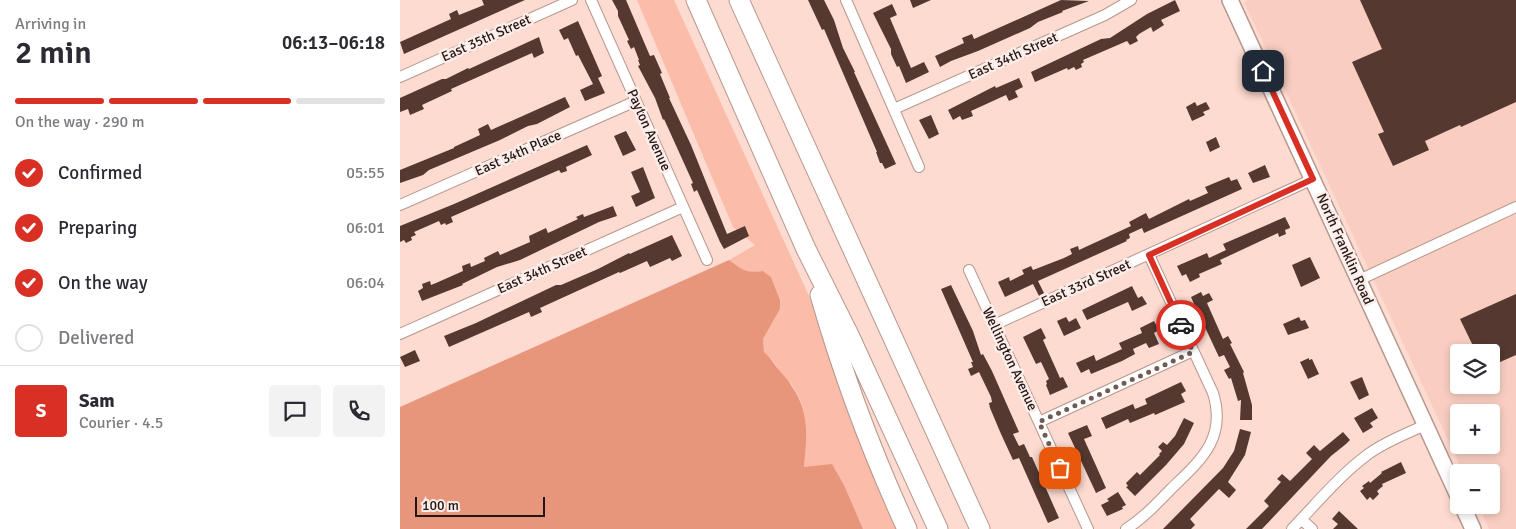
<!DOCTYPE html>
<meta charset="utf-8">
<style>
body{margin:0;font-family:Signika,sans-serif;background:#f2f2f3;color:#2b2b33;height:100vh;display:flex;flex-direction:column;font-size:19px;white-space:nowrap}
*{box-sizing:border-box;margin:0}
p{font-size:16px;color:#7c7c81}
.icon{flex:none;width:28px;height:28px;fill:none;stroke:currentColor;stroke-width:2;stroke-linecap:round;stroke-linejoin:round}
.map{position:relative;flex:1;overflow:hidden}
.sheet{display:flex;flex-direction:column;background:#fff;width:400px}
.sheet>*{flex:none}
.fabs{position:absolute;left:1050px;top:344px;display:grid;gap:10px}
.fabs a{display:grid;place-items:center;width:50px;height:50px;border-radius:5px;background:#fff;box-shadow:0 2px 8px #0003;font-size:25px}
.scale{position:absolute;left:15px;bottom:12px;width:130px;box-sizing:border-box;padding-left:5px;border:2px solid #221612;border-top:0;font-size:14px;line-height:18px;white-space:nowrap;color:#221612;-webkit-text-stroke:4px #fcede9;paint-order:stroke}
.pin{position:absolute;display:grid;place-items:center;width:42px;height:42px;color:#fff;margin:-21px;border-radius:10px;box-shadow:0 2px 8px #0006}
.courier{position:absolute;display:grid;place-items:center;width:50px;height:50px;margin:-25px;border:4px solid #d93025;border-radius:50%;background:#fff;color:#222;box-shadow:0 1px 6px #0007}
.overview em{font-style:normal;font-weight:600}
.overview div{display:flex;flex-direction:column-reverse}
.overview{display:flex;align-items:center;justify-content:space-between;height:85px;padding:0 15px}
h1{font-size:32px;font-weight:600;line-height:38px}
.bar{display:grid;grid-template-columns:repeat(4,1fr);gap:8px 5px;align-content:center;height:60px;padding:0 15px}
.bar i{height:6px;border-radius:4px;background:#e1e1e2}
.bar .on{background:#d93025}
.bar p{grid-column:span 4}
.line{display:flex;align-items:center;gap:12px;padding:0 15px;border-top:1px solid #e1e1e2}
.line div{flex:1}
.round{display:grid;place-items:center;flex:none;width:52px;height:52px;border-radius:5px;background:#f2f2f3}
ol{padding:0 15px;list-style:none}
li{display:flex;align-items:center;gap:15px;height:55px}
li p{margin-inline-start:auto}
li .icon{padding:5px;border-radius:50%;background:#d93025;color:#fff;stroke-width:4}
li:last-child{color:#7c7c81}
li i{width:28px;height:28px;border:2px solid #e1e1e2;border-radius:50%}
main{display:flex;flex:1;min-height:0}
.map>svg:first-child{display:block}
</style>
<main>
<section class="sheet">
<div class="overview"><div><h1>2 min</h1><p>Arriving in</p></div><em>06:13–06:18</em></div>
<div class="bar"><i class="on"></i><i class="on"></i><i class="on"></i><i></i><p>On the way · 290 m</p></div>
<ol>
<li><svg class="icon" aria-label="check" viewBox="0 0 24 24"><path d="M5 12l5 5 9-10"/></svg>Confirmed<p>05:55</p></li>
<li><svg class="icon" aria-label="check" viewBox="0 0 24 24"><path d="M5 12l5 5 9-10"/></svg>Preparing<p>06:01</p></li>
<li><svg class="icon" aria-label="check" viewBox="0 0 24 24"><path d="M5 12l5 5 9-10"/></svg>On the way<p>06:04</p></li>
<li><i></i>Delivered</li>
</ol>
<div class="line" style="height:90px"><b class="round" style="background:#d93025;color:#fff">S</b><div><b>Sam</b><p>Courier · 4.5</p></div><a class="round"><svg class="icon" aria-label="chat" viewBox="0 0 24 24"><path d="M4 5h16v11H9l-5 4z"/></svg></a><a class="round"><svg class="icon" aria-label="phone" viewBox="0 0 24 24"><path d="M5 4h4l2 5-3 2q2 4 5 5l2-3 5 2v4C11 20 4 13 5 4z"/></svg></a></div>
</section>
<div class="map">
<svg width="1116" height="529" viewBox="0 0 1116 529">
<rect width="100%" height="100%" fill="#fedbd0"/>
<!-- built -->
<path fill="#f9cec1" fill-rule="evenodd" d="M848,0H1116V529H1089L1078,505H1091V472H1063L844,2ZM1059,352H1091V385H1059ZM1059,412H1091V445H1059Z"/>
<!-- green -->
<path fill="#fbbda9" d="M237,0H274L409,296L421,332L425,337L499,529H463L445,487L404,468C407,437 410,412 392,385C388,379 383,375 379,370C373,362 373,359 364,352L363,339L380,309V300L371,277L363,271C345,273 343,270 329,260L355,245L333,227Z"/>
<!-- forest -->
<path fill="#e7967c" d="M329,260C343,270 345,273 363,271L371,277L380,300V309L363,339L364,352C373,360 372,362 379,370C383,375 388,379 391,385C410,412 407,436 404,467L432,464L445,487L463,529H0V407Z"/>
<!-- building -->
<path fill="#553931" d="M82,0H125L4,54L0,42L51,19L49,14L57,10L59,15L84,5Z
M212,0H226L250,56L254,55L262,73L260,74L270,98H269L291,145L327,234L345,226L349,236L324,249L320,242L297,190L294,192L291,184L293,183L264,119L263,120L255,98L238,66L240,65L238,60H239L234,47L231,49L227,41L229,40L218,16V11Z
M408,0H424L434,20L443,48L455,72H454L496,164L485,169L482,163H480L476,152H477L424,29L422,30Z
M510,0H531L513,8Z
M661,0L689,1L662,11L663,12L638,22L630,28L578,51L551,61L540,67L535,56L564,43L562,38L572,34L574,39Z
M775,0L780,11L761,20L764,25L753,32L751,27L739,34L736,37L738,41L730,45L727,41L683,60L684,62L681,64L682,67L676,70L674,67L668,70L667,68L635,82L631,72L701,39L710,38L747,14Z
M960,0H1116V102L1061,127L1060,125L1025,141L1029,150L993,166L978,134L984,132L952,62L982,49Z
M492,4L497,15L490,18L511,68L524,62L529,72L506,83L499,66L497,67L491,54V49L473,13Z
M178,21L202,76L198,78L205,93L185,101L180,90L193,84L178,55L176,56L168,38L164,40L159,30Z
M139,37L144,53L134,58L132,53L51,89L52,91L22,105L24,109L10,115L8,109L0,112V98L42,79H46L68,68L69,69Z
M619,78L623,87L615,91L618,97L609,101L606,95L571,111L573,116L562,120L560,116L553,120L548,110L595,86L596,88Z
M165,97L170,107L137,124L128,126L100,140L29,170L23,175L0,183V170L54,148V147L80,135L78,129L88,124L91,130Z
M795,102L797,106L806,102L810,109L803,112L805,115L792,121L786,107Z
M531,115L539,134L529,139L519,120Z
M226,131L236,150L223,156L214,136Z
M816,137L820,147L810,152L806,142Z
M187,145L192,155L166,167L167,171L161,173L159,170L51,217L53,222L46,225L45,223L41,225L39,221L14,232L16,235L11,237L12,240L6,243L4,240L0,242V226L54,204Z
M865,165L870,177L853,183L848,173Z
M243,167L255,198L236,207L231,196L240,192L231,172Z
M829,177L831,181L837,179L842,189L744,233L742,228L729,234L730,238L726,240L727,241L638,281L644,293L639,296L633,284L605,297L598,282L609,277L610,281L624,274L622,270L631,266L633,270L664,258L672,254L670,249L678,246L679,250L731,226L729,222L746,213L749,219L789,199L790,201L808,193L805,187Z
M213,206L217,216L199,222L120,260L97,267L62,284L63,285L22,301L18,291L23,288L22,284L30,281L31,285L36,283L63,271L62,266L70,263L71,267L85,261L84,258L98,251L100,255L130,242L129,236L146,228L148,233L178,219L176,217L183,214L184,217Z
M885,217L890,227V228L885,230L886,234L879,237L878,233L820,260L822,264L799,274L800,277L790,282L786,274L782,276L777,266L807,253L809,258L826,250L823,244Z
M272,235L282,256L272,261L270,258L250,267L247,261L220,273L219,272L140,308L142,312L131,317L129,312L49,347L44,336L76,323L156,285H161L198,269L229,253L230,254L234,252Z
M910,257L920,278L901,287L892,265Z
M551,285L573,331L581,355L583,354L592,371L619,432L613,434L619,446L624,444L630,457H632L659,518L648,523L619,458L613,460L601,434L590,408L589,403L592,402L591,397L579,372L571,376L568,369L573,367L571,362H573L541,289Z
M732,286L738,298L742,296L747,304L732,311L728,302L687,320L682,310Z
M801,292L803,296L809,293L813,300L807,303L823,339L828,336L832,343L830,344L844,372L843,373L852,405V420H840L841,400L838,401L831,378L829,379L824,370L830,367L824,355L819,357L794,304L791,297Z
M1116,294V355L1091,366V352H1076L1060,319Z
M666,317L669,322L676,318L681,328L664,336L657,321Z
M899,317L901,321L905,320L909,328L888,335L883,324Z
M754,321L759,330L754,333L759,344L749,348L746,343L733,349L735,354L722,361L691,374L689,369L681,373L676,363L694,355L696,361L722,349L719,343L742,333L740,328Z
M641,328L646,338L643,340L660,378L663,377L668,387L650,395L646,385L647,384L646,381L649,379L641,362L636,364L623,337Z
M15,350L20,361L5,367L0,357Z
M909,358V360L912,359L919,374L908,379L900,362Z
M962,377L969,395L959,400L950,382Z
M781,382L786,391L781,394L785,402L755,415L754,413L730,423L728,419L706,429L701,418L733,404L735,409L747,404L745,399Z
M972,408L978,418L970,423L973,427L963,433L954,418Z
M784,418L794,423L784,444L766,465L735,496L726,487L728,486L726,483L737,472L740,475L760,455L759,454L762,451L758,447L763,442L767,445L775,436Z
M687,425L692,436L684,439L706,488L696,493L668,433Z
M840,429L851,432L845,455L828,482L836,490L829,498L819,489L790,519L795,525L791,529H763L823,468L834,451Z
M943,432L950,440L946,444L931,456L862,529H846L869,506L864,501L881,482L877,479L882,474L890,481L912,459L906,453L914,445L920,451Z
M1001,462L1006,473L982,484L983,486L977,491L979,494L973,500L970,497L967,500L960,491L964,488L962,486L969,481L970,483L982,473L981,472Z
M718,492L726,505L722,507L723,509L707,516L701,505L709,501L707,499Z
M939,511L958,529H933L938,524L932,519Z"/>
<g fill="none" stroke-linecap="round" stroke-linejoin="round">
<defs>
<path id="street" d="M191,0L307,260
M446,0L519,167
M0,77L172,0
M494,109L705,15L731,0
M0,205L236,101
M569,270L688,529
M959,280L1116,207
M594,325L913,179
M0,334L283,207
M639,422L793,351
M901,519L912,529
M726,529C744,518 757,503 772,488C801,460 827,438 813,393L749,255
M892,529C916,504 939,476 967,455C984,442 1006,434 1025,425"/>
<path id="secondary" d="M830,0L1059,498
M1062,505L1073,529"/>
<path id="highway" d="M296,0L406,249L449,335L538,529
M339,0L580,529
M420,295C443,375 472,453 507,529"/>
</defs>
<!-- street casing -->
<use href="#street" stroke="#b7968c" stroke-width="12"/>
<!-- secondary casing -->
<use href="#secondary" stroke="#b7968c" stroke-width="18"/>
<!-- highway casing -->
<use href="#highway" stroke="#b7968c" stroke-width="21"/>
<!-- street -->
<use href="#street" stroke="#fff" stroke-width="10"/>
<!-- secondary -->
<use href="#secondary" stroke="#fff" stroke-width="15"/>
<!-- highway -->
<use href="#highway" stroke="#fff" stroke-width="19"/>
</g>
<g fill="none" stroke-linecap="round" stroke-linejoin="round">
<!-- done -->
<path stroke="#6f5b54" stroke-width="5" stroke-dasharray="0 9" d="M660,468L639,422L793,352L781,325"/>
<!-- route -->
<path stroke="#d93025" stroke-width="6" d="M781,325L749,255L913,179L863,71"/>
</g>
<g text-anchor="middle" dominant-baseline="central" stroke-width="5" stroke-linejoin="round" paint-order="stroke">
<!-- street labels -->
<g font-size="14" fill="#221612" stroke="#fcede9">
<text transform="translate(86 38) rotate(-24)">East 35th Street</text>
<text transform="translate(613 56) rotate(-24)">East 34th Street</text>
<text transform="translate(249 130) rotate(66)">Payton Avenue</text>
<text transform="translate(118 153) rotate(-24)">East 34th Place</text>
<text transform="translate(945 249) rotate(66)">North Franklin Road</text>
<text transform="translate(142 270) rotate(-24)">East 34th Street</text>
<text transform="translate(686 283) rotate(-24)">East 33rd Street</text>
<text transform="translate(610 359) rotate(65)">Wellington Avenue</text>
</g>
</g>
</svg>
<div class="fabs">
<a><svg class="icon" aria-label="layers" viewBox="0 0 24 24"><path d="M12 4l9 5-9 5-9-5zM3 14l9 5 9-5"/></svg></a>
<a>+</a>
<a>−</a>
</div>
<div class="scale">100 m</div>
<div class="pin" style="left:660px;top:468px;background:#ea580c"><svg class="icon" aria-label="bag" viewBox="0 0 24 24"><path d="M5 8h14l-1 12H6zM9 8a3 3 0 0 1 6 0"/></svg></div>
<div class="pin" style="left:863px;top:71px;background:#1f2937"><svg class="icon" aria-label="home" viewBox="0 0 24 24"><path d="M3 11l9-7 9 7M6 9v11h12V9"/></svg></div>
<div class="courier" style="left:781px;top:325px"><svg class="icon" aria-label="car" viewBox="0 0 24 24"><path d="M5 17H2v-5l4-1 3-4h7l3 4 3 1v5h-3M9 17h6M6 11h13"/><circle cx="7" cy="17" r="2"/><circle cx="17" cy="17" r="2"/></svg></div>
</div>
</main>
